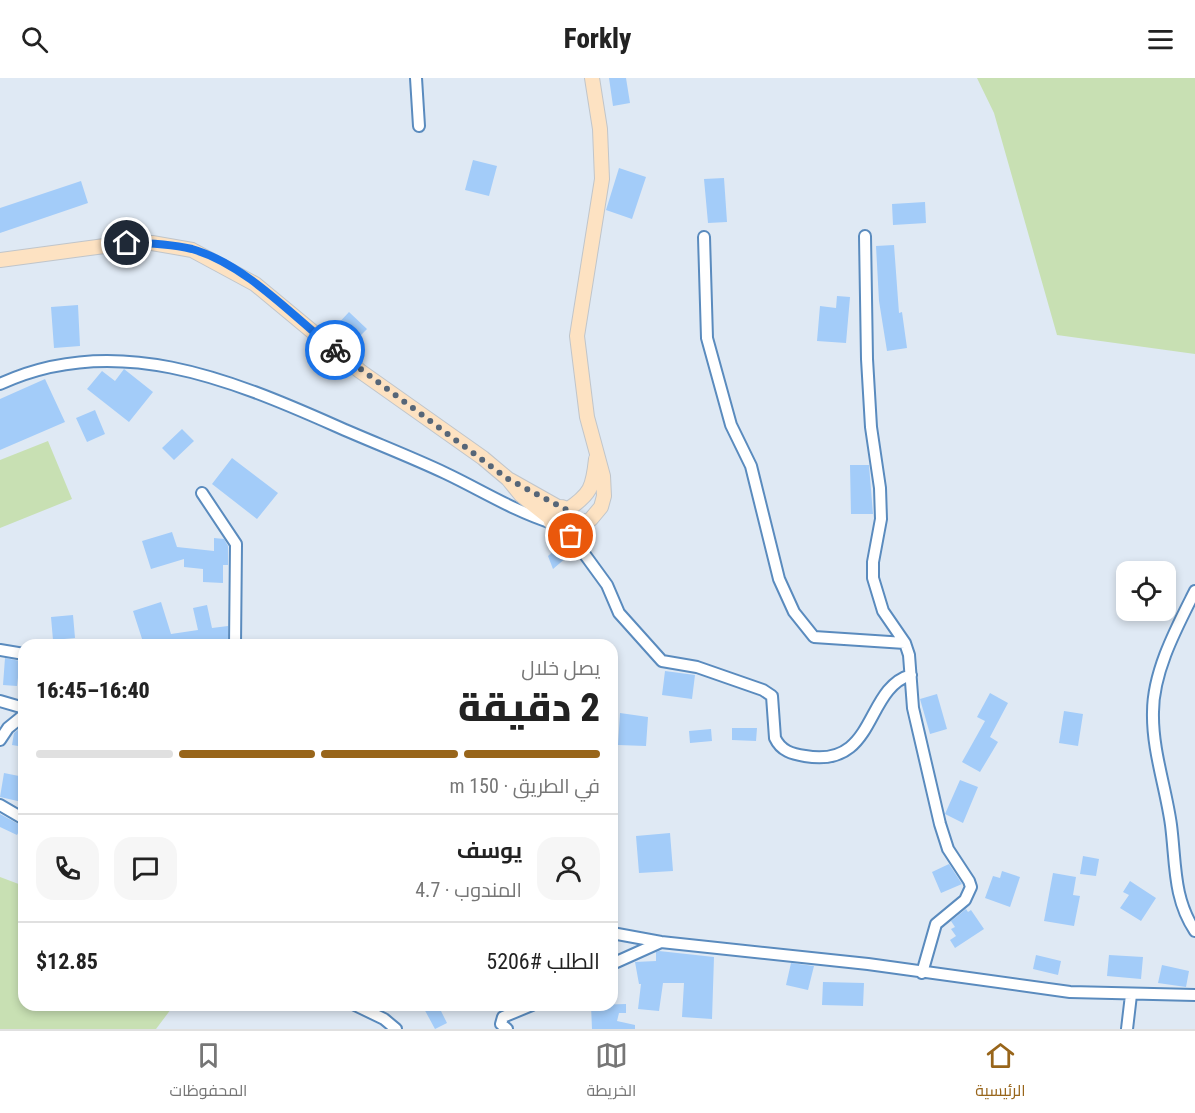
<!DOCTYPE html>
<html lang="ar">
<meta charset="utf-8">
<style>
body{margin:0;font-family:"Roboto Condensed",Cairo,sans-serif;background:#f6f6f6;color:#222;direction:rtl;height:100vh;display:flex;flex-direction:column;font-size:22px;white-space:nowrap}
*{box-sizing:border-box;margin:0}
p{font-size:20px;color:#767676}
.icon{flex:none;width:33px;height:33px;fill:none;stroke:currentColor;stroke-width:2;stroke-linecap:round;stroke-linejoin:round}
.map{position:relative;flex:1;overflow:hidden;direction:ltr}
.panel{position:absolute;left:18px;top:561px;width:600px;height:372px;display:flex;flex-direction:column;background:#fff;border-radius:18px;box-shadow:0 3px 9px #0003;direction:rtl}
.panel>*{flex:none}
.tools{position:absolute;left:1116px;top:483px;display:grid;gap:12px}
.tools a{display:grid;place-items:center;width:60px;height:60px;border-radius:12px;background:#fff;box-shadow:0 3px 9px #0003;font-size:30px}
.pin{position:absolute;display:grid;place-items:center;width:51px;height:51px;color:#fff;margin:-26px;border:3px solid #fff;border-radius:50%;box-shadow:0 2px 6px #0007}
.courier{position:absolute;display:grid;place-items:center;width:60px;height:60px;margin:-30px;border:4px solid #1a73e8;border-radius:50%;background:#fff;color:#222;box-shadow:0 2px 8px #0007}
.summary em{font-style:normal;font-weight:800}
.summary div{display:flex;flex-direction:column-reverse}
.summary{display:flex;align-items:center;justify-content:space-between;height:102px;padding:0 18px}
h1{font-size:39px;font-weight:800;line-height:45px}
.bar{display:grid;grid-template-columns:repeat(4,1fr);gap:9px 6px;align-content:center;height:72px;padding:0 18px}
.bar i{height:8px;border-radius:4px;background:#e0e0e0}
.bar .selected{background:#98651a}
.bar p{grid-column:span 4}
.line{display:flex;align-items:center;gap:15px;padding:0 18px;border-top:2px solid #e0e0e0}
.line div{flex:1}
.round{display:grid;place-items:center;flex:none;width:63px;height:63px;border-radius:18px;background:#f6f6f6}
header{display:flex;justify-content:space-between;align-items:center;height:78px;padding:0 18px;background:#fff;font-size:27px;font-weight:800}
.menu{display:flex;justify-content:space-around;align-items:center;height:84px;border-top:2px solid #e0e0e0;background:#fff;font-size:16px;color:#767676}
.menu a{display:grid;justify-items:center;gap:3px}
.menu .selected{color:#98651a}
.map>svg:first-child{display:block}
</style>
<header><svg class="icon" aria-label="menu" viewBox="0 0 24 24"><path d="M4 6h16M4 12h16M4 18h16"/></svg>Forkly<svg class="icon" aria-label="search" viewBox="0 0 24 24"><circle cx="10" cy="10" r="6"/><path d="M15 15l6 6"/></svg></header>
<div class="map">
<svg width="1195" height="951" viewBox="0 0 1195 951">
<rect width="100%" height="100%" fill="#dfe9f4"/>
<!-- green -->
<path fill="#c8e0b3" d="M977,0H1195V276L1057,257L994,35Z
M48,363L72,421L0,450V382Z
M0,799L24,808V927H174L156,951H0Z"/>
<!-- building -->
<path fill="#a3ccf9" d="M609,0H626L630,25L613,28Z
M473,82L497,88L489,118L465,112Z
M619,90L646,99L632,141L606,132Z
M724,100L727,144L708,145L704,101Z
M81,103L88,125L0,155V130Z
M925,124L926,145L893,147L892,126Z
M894,167L899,235L902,234L907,270L887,273L879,223L876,168Z
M837,218L850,219L846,265L817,263L820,228L836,230Z
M78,227L80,268L54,270L51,229Z
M349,234L367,251L352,266L335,249Z
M124,291L153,314L129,344L87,311L102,293L115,303Z
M45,301L65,344L0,372V321Z
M95,332L105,356L87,364L76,340Z
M182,351L194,363L174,382L162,370Z
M232,380L278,415L257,441L212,406Z
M850,387H869L873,436H851Z
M172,454L177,469L214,473V460L224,461L228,468V487H223V505L203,504V491L184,489V481L151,491L142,463Z
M558,469L567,479L553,491L548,478Z
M161,524L171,556L198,552L193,530L207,527L212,550L228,548V567H144L133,533Z
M73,537L75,560L53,562L51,539Z
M5,580L20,583L17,608L3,607Z
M665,593L695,597L692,621L662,617Z
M990,615L1008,625L990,659L998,664L980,694L962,684L985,643L977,639Z
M937,616L947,651L930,656L920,621Z
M1064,633L1083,636L1078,668L1059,665Z
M620,635L648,639L646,668L618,667Z
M24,647V669L12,667L14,655Z
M732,650H757L756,663L732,662Z
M711,651L712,663L690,665L689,653Z
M4,695L24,699L22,724L0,719Z
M960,702L978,709L963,745L945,736Z
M0,736L22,748L17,757L0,749Z
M670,755L673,793L639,795L636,758Z
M1083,778L1099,781L1096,798L1080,796Z
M949,786L962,806L941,815L932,794Z
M1002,793L1020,799L1010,829L985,820L993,798L1000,800Z
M1053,795L1076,799L1073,817L1080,818L1074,848L1044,843Z
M1130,803L1156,820L1141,843L1120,830L1129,817L1123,814Z
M966,831L968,834L971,832L984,851L955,870L950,862L956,858L951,851L955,849L951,843Z
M659,873L714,879L712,941L682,939L684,905H663L659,933L638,931L641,906H639L635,884L656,883V874Z
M1036,877L1061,883L1058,897L1033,891Z
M1109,877L1143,879L1141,901L1107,898Z
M791,885L814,888L808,912L786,907Z
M1162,887L1189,893L1186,909L1158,905Z
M823,904L864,905L863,928L822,927Z
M626,926V935H619L617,943L635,947V951H592L591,927Z
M422,927H454L441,933L447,945L435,951Z"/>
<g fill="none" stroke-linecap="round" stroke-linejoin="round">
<defs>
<path id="minor" d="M416,0L419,48
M865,158L867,281L871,349L880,410L881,441L873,484V500L883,533L905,565L909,577L913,630L940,746L948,771L969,803L971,809L965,822L936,846L922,895
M704,159L707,260L731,347L751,388L779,501L794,534L814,559L905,565
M0,306C114,253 230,301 336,348C372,364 409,378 445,395C481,412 514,433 552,445
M202,415L236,466L235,567
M564,448L607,507L619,535L662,583L697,589L763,612L772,618L775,660C781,673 792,676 805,678C877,691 864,610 911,597
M1195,513C1177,549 1153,593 1153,634C1152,672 1166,710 1171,747C1176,786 1173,820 1195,853
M0,572L24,576
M0,623L24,630
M0,662L8,650L24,637
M0,727L24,741
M612,855L661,864L868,886L1070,914L1195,917
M612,886L661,864
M355,927L384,941L396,951
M507,951L501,946L503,939L532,927
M1127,951L1131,917"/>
<path id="major" d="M0,182L127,165H152L192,172L255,206L360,293L483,380L508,401L521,417L550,440
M510,402L558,429
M550 439a10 10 0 1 1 20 0a10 10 0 1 1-20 0Z
M567,432C591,416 593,409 596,381
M566,446L577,448L591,441L601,429L604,418L603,398L587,339L577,258L602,101L600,51L592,0"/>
</defs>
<!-- minor casing -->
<use href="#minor" stroke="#5a8bbe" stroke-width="14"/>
<!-- major casing -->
<use href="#major" stroke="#c0c5ca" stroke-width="16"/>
<!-- minor -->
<use href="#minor" stroke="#fff" stroke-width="10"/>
<!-- major -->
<use href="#major" stroke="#fde2c2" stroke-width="14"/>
</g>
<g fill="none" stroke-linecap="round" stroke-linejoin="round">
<!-- done -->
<path stroke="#566678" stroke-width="6" stroke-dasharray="0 10.8" d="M335,272L508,401L567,432L569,442L564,447L571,458"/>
<!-- route -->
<path stroke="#1a73e8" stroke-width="8" d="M127,165C148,165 171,166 192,171C245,186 293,238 335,272"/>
</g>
</svg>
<div class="tools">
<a><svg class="icon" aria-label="locate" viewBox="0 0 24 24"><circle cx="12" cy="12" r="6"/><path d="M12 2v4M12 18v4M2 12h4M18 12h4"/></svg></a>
</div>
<div class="pin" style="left:571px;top:458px;background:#ea580c"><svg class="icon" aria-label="bag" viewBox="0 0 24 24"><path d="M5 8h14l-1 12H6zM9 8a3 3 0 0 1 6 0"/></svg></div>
<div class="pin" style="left:127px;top:165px;background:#1f2937"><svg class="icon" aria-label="home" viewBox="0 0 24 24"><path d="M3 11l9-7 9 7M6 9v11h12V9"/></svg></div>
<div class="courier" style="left:335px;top:272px"><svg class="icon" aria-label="bike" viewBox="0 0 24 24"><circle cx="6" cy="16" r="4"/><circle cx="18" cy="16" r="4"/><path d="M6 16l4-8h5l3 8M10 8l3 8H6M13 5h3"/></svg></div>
<section class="panel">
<div class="summary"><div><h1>2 دقيقة</h1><p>يصل خلال</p></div><em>16:40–16:45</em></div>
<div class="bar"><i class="selected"></i><i class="selected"></i><i class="selected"></i><i></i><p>في الطريق · 150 m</p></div>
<div class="line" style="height:108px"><a class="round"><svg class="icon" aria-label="person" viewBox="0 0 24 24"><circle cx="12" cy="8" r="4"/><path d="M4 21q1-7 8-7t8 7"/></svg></a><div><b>يوسف</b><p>المندوب · 4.7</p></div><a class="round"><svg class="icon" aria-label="chat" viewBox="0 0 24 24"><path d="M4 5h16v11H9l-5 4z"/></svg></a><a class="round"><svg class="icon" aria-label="phone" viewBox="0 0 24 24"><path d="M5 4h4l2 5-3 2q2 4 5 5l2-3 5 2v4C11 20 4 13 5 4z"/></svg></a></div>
<div class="line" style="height:78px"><div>الطلب #5206</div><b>$12.85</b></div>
</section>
</div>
<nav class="menu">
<a class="selected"><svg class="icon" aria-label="home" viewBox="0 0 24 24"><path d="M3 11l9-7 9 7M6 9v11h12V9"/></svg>الرئيسية</a>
<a><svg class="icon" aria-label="map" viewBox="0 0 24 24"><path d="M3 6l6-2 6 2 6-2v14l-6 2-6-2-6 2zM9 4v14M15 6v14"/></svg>الخريطة</a>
<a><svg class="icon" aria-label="saved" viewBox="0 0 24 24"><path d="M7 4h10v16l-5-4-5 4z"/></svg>المحفوظات</a>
</nav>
